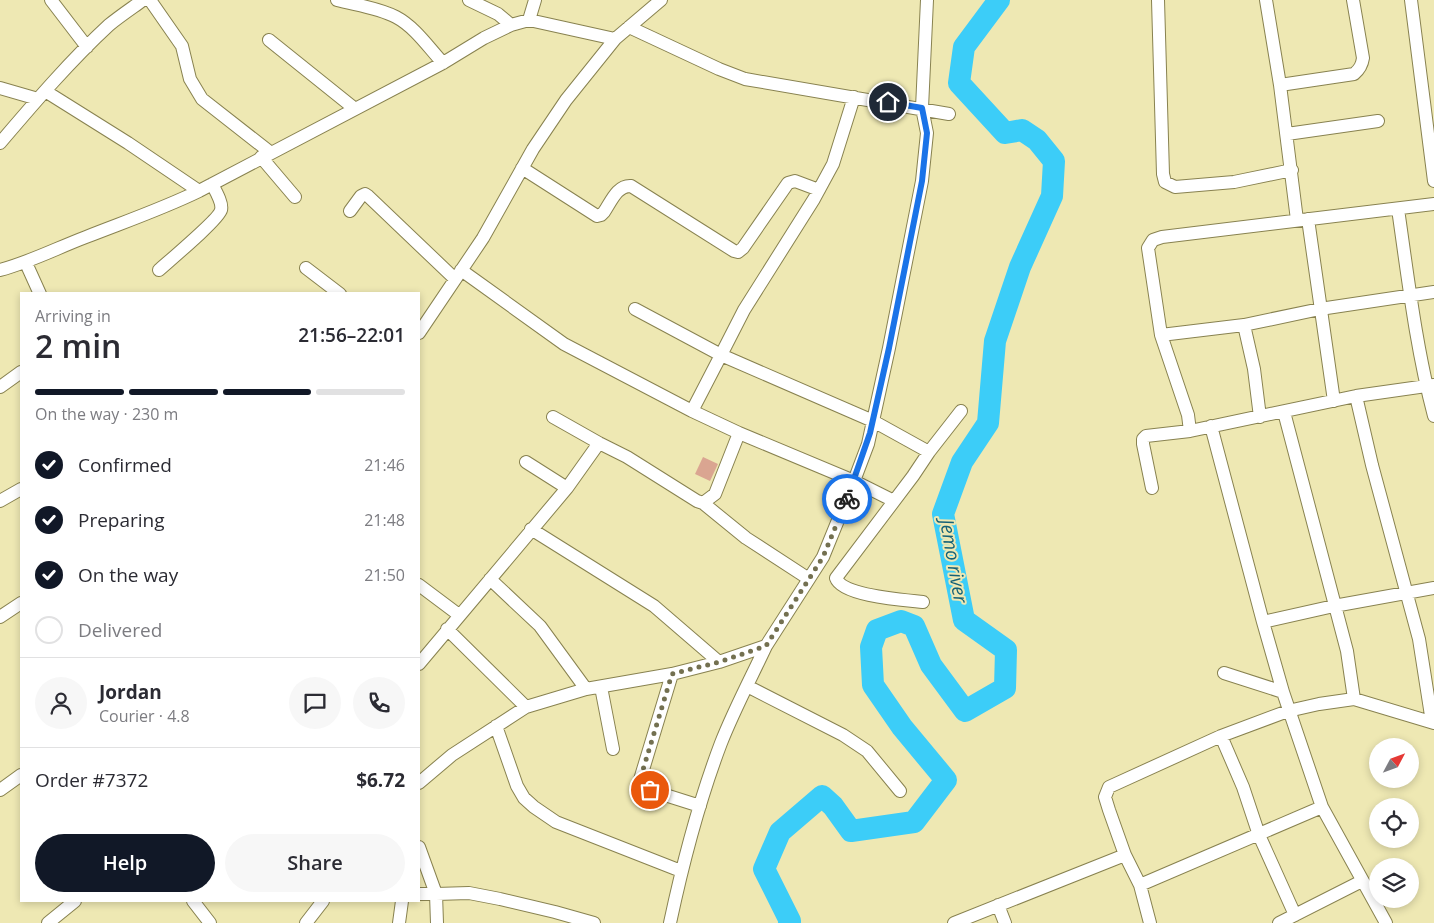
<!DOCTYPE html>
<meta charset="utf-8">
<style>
body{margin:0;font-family:"Open Sans",sans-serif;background:#f7f7f7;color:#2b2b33;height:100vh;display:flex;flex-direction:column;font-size:19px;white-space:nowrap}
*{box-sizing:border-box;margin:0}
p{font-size:16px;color:#7c7c81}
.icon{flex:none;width:28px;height:28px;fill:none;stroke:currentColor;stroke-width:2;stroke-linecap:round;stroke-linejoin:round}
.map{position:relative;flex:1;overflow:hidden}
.sheet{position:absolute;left:20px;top:292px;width:400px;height:610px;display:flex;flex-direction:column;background:#fff;border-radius:0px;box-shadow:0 2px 8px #0003}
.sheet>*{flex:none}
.needle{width:32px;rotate:49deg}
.controls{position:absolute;left:1369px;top:738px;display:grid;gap:10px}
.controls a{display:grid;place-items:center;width:50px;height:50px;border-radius:50%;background:#fff;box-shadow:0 2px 8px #0003;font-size:25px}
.pin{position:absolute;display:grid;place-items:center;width:42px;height:42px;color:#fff;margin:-21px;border:2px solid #fff;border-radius:50%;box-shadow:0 1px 5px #0007}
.courier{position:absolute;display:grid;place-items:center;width:50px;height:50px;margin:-25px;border:4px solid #1a73e8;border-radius:50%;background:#fff;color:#222;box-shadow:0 1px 6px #0007}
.headline em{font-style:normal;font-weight:600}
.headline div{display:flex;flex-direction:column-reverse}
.headline{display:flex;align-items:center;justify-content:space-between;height:85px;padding:0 15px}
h1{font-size:32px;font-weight:600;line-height:38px}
.bar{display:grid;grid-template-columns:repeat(4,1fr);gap:8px 5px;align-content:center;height:60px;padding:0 15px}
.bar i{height:6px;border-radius:4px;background:#e1e1e2}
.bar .on{background:#111827}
.bar p{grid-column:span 4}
.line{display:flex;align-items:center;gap:12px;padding:0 15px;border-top:1px solid #e1e1e2}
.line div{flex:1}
.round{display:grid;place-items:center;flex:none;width:52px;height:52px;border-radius:26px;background:#f7f7f7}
ol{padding:0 15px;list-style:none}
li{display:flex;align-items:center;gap:15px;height:55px}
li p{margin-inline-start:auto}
li .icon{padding:5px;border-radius:50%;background:#111827;color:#fff;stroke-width:4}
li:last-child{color:#7c7c81}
li i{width:28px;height:28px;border:2px solid #e1e1e2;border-radius:50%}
.action{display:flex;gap:10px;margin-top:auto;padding:10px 15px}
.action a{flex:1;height:58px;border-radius:30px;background:#111827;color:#fff;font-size:20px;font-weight:600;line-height:58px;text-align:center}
.action a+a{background:#f7f7f7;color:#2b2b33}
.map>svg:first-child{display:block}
</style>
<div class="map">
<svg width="1434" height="923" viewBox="0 0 1434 923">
<rect width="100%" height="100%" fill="#eee8b3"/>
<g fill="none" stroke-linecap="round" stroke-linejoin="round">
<!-- river -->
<path stroke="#3ccdf8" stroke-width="22" d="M789,923L790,921L764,869L780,832L822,796L833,806L851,831L914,822L946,780L902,727L873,685L871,647L877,630L901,621L914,626L931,665L965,711L1005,688L1006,650L964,620L943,514L962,462L988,423L995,341L1020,267L1052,196L1054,161L1037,140L1022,130L1005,133L959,83L964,47L999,0"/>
</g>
<!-- building -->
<path fill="#daa591" d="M703,457L718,464L710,481L695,474Z"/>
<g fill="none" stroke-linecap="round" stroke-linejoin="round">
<defs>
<path id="minor" d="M51,0L87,47
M150,0L182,46L190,79L202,99L271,153
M337,0C356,5 379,8 396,17C415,27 429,48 443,63
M469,0L498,14L511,25
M1158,0L1163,174L1165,182L1175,187L1234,182L1292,170
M1266,0L1280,85L1297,220
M1411,0L1434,181
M529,20L535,0
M629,27L719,69L745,79L949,114
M269,40L355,109
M1280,85L1354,74C1360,69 1362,65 1363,58L1353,0
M0,88L38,99
M45,91L128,143L199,191
M854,97L833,164L814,199L744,310L721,355L873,421L929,452
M1287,134L1378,121
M0,143C35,102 70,61 109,25C120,16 132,8 143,0
M261,157L295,197
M522,168L597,216L601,215L604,212C611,202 617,185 631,186L734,251L738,252L743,248L788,183L795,181L819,190
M1398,209C1408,278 1416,348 1434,416
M350,211L361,196L365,194L368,196L455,279
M1308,219L1334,401
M26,263L40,294
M306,268L340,294
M0,270C30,262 57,248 86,237C124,222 162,209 199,191L443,63L484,38L511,25L529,20L615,39
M159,270C169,261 219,219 221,210C223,203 215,190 212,184
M461,270L564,344L692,411L739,433L854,481L868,444L873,421L889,348L922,181L927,133L922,108L927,0
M635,309L721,355L692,411
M1244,325L1254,369L1260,417
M419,333L483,238L533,149L566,100L615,39L661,0
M1161,335L1244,325L1320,309L1434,292
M0,387L21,372
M1356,396L1372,465L1419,639L1432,722
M1284,412L1347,651L1354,699
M553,417L599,443
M1211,426L1263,622L1283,692
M1190,431L1188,415L1161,335L1148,248L1153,240L1162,237L1434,204
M526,462L567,488
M1152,488L1143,444V439L1146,436L1190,431L1356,396L1434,385
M0,501L21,489
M703,503L746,538L809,579
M531,529L654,606L719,662
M490,579L540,626L586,689
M419,585L459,615
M923,602C905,600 842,596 836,578L913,476L929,452L961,411
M0,617L21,603
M1263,622L1334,606L1434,588
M766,646L823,557L854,481L894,501
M419,664L567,488L599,443L627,457L697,501L703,503L715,494L739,433
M1224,673L1283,692L1322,807L1386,923
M672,674L642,773L640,780L643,788L700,806
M747,686L843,735L867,751L900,791
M601,687L613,749
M526,707L586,689L672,674L719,662L766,646C751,678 734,710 721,743C699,801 683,862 670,923
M496,726L517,786L524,798L534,807L556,822L681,871
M1221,736L1243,787L1259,835L1295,915
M419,783L452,755L526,707L447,629
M0,790L21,775
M419,847L436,894L469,893L500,899L555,912L594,923
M1140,885L1322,807
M419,894H436L437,923
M193,901L210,923
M998,905L1005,923
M48,923L75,901
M306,923L323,901
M399,923L402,901
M954,923L1125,855
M1150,923L1140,885L1125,855L1109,810L1105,797L1109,787L1221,736L1288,711L1319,704L1354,699L1434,723
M1279,923L1362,881"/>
</defs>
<!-- minor casing -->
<use href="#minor" stroke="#888250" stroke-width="14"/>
<!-- minor -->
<use href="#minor" stroke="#fff" stroke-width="12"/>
</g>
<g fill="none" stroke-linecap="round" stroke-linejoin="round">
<!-- done -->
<path stroke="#737050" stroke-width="5" stroke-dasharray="0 9" d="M650,790C640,787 640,782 642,773L672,674L719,662L766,646L823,557L847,499"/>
<!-- route -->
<path stroke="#1a73e8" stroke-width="6" d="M847,499L870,433L889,348L922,181L927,133L922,108L888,102"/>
</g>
<g text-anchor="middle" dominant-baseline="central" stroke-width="4" stroke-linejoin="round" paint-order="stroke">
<!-- water labels -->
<g font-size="19" font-style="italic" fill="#146177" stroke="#eee8b3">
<text transform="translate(954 561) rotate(80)">Jemo river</text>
</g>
</g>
</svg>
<div class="controls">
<a><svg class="needle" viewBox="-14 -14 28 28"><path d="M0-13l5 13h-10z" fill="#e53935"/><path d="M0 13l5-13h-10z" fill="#7c7c81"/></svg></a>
<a><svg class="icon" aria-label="locate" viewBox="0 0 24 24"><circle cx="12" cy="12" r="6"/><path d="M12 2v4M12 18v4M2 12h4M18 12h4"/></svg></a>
<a><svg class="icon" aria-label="layers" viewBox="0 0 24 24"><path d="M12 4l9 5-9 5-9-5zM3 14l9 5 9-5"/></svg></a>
</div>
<div class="pin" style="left:650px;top:790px;background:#ea580c"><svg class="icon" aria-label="bag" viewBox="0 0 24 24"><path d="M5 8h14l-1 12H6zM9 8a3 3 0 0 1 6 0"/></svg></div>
<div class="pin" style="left:888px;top:102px;background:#1f2937"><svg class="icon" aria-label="home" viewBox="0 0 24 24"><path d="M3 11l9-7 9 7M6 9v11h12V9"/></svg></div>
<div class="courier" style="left:847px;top:499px"><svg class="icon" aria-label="bike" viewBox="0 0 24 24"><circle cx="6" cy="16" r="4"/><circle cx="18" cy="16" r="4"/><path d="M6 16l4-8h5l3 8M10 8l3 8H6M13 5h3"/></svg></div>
<section class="sheet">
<div class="headline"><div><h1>2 min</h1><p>Arriving in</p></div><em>21:56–22:01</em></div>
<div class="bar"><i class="on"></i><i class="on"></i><i class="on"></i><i></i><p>On the way · 230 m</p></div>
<ol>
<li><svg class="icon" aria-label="check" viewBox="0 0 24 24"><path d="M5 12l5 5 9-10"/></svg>Confirmed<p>21:46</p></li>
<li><svg class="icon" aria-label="check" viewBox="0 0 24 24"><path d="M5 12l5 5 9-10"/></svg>Preparing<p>21:48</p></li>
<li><svg class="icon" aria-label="check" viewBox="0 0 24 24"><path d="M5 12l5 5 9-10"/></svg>On the way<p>21:50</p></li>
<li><i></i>Delivered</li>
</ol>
<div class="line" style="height:90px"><a class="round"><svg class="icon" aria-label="person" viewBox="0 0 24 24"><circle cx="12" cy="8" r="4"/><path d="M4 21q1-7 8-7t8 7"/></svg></a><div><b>Jordan</b><p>Courier · 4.8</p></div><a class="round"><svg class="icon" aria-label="chat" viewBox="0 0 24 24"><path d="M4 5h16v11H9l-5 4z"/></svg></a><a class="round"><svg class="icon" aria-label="phone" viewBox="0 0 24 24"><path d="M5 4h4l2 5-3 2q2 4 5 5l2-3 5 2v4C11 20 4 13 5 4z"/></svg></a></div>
<div class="line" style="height:65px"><div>Order #7372</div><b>$6.72</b></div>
<div class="action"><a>Help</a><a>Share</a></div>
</section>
</div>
